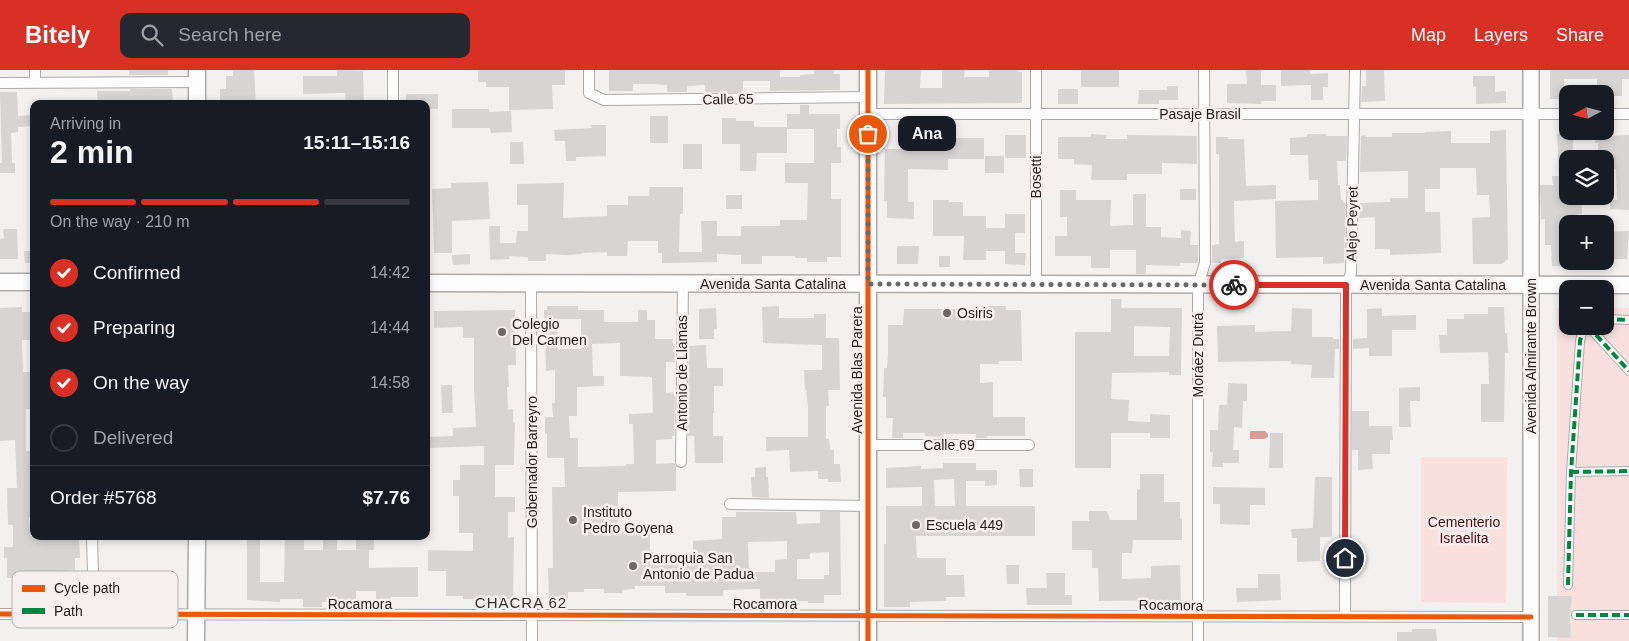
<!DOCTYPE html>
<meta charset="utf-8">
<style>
body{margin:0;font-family:Helvetica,sans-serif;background:#242831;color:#f1f3f6;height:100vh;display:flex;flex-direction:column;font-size:19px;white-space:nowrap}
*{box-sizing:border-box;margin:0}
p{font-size:16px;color:#9ea1a6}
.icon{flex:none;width:28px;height:28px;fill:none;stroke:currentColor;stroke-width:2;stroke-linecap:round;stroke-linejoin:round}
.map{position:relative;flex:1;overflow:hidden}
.sheet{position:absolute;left:30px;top:30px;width:400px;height:440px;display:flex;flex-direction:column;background:#171b24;border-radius:10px;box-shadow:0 2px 8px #0003}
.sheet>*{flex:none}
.needle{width:32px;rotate:263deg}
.tools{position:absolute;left:1559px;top:15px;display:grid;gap:10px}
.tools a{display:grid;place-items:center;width:55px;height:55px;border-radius:10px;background:#171b24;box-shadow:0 2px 8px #0003;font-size:25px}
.pin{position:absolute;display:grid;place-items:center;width:42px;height:42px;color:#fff;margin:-21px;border:2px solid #fff;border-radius:50%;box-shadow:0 1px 5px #0007}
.courier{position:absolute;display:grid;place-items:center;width:50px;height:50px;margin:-25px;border:4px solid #d93025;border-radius:50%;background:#fff;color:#222;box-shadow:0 1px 6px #0007}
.bubble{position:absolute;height:35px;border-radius:10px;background:#171b24;box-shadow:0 2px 8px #0003;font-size:16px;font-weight:600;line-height:35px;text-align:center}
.headline em{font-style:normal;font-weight:600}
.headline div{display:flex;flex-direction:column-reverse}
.headline{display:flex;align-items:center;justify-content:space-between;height:85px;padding:0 20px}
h1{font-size:32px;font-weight:600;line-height:38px}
.bar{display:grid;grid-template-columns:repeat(4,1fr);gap:8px 5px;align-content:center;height:60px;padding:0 20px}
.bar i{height:6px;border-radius:4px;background:#363941}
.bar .selected{background:#d93025}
.bar p{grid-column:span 4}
.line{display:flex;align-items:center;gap:12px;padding:0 20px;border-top:1px solid #363941}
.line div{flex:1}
ol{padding:0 20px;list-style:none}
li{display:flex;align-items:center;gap:15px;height:55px}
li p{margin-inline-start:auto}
li .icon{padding:5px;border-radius:50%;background:#d93025;color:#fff;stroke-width:4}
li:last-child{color:#9ea1a6}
li i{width:28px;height:28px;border:2px solid #363941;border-radius:50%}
header{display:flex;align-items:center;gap:30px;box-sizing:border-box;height:70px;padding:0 25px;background:#d93025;color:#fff}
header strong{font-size:24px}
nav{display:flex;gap:28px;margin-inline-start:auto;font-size:18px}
.search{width:350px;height:45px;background:#242831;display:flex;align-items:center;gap:12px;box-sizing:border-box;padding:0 18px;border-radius:10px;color:#9ea1a6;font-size:19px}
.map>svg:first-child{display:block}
</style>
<header>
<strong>Bitely</strong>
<div class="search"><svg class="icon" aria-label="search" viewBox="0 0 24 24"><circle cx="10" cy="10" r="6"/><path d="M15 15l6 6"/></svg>Search here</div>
<nav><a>Map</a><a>Layers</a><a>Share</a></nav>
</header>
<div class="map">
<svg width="1629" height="571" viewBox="0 0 1629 571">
<rect width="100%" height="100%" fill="#f3f1f0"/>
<!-- green -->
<path fill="#f9e0de" d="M1557,238H1567L1568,256H1605V238H1629V571H1557Z
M1421,387H1507L1506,533L1421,532Z"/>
<!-- water -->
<path fill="#d69d98" d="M1250,361H1265L1268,364V367L1264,369H1250Z"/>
<!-- building -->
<path fill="#d6d5d4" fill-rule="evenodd" d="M129,0H168V5H129Z
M233,0H254L256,34H220V19H226V6H233Z
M337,0L363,1L364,34H346L345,23L303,24V6H337Z
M478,0H565V15H552L553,39L509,40V17H486V12H478Z
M609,0H780V7H800V5L814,4V0H834V4H840V20L770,21V11H743V22H705V15L687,16V22H667V15L655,14H633V21H609Z
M885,0H921L920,18H942V0H965L964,7H989V0H1018V2H1022V33L884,34Z
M1081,0H1119V17H1081Z
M1246,0H1261V15H1276V31H1261V34L1227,33V14H1247Z
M1281,0H1310V4L1328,3V17H1323V30H1311V15L1281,16Z
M1366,0H1384L1385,31L1361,32L1362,16H1366Z
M1550,0H1629V9H1622V26H1614V32H1605V24H1597V9H1564V29H1550Z
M1473,6H1495V22L1506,21V33L1476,34V17H1473Z
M1167,16H1178V30H1159V34H1138L1139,20H1167Z
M130,19H172L173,32L103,34V32H98L97,21H130Z
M1058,19H1078V34H1058Z
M0,22H17L18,46L33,45V56L18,57V62L11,63L12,93H15V103H0V93H2Z
M406,24H438V39H426V34H406Z
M800,35H809V44H840V59H837V77H841V93H831V129H841V187H827V192H807V188H795V186H762V194H741V185L717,184V192L662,193V183H658V171H628L627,186H607V182L581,183L582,184L568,185L546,184V191H528V187L509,186L510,189L490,190L489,156H500V173H516L517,161H528V135H517V114L564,113L563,148L607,146V135H628V126H649L650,117H683V144H680L679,182H702L701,151H717V166H741V156H780V150H807L808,113H785V93H814V59H787V44H800Z
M452,39H489V42L511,41L512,62L491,63L490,58H452Z
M650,46H668V73H650Z
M722,48H736V51H754V57H787V83H757L756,101H740V74H722Z
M591,55H606V86L576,87V91H566L565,71H555L554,60L592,58Z
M912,59H938V64H948V68H984V89H948V100L908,99V132H914V149L887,148V131H884L885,79H912Z
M1506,60L1508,189L1502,194H1473L1472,148L1490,147V145L1489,125H1477L1476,98H1440V119H1425V142H1440L1441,183L1390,185V179H1375V147L1359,148V133L1390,132V128H1408V101L1360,102L1361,66L1365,65L1366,67H1392V63H1425V62L1451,61V73H1490V61Z
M1595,61H1607L1608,66L1629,65V140L1610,139V130H1617L1616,99L1609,100V96H1605V89H1598V73H1595Z
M1574,63L1572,89H1568V126H1581L1582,144H1577V153L1568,154V196H1552L1551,175H1545V149L1541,150L1540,115H1553L1552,106H1559L1557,64Z
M1091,64L1106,65V69H1127V65L1197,66V94L1162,93V104H1127V110H1091L1092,95L1074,94V89H1058V67H1091Z
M1307,64H1326V66H1347L1346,91H1337L1338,115H1340L1341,130H1343L1344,133H1346L1344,193L1323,194V187L1276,188L1275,131L1318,130V110H1309L1308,85H1290V68L1307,67Z
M1005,65H1026V88H1005Z
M1216,67H1228V69H1244L1246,116L1276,115V129L1234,131L1235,172L1244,171V188L1221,189V193H1212V175L1219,174V84H1216Z
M510,72H523L524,94H510Z
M683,74H702V99H683Z
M985,86H1004V103H985Z
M488,112L490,149L452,151V183H434L432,119L451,118V113Z
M1180,119H1196V130H1180Z
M1060,120H1076V130H1111L1110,156L1133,155V124H1146V157H1161V167L1181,168V160L1191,161L1190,175H1198V193H1180V196L1146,195V204H1136V180H1110V198H1091V186H1055V166H1067V147H1060Z
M726,125H742V139H726Z
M933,130H949V132H963V146H986V158H1005V144H1025V163H1015V183H1026L1025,195L1005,194V181H986V190H963L964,166H933Z
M3,159H17L18,189H0V169L4,168Z
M1629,161L1627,189H1612V179H1605V162Z
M897,176H919L918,194H897Z
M24,181H34V193H25Z
M470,184V194L453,195L452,185Z
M939,186H950V197H939Z
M1111,229H1122L1121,238H1182L1181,305H1169V302L1112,303L1111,329L1129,330L1128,351L1150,352V344L1170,345V368H1150V363H1111V398H1075V262H1111ZM1134,256L1170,257L1169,286H1134Z
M547,236H578V240H604V252H638V240H647V250H655V269H673V276H675V292H666V323L675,322L674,366H672V369L656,370V394L674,393L676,396V421L618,422V459L650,458V495H685V489H693V471L722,469V447H736V442H796L797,454L820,453V442H840L841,525H824V533H808V531L760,532V519L723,520V526H686V523H665V516H635V519L622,520L623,523H604V519H584V522H568V529H549L548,498H553L552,417H565L564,388H547V364H545V347H553L552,333H555V300L546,301L544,240H547ZM557,249H581V279H558ZM620,273V306L652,307L653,343L629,344V354H633L634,394H626V396L578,397V368H570L569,346H577V317L604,316V306H593L592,274ZM787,471V489L775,490V502H749L748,472ZM829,482V505H824V509H797V489H810V483Z
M779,236V248H814V244H826V268H839L840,320H828L829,336H826V369H829L830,380H834V394H840L841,412H828V409H818V401L790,402L789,380L766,381V367H808V336L806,320H805L804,300H822V275L763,273L762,237Z
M989,236H1006V240H1021L1022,291H999L998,294H980V313L993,312V347H1025V366H987V368H976V364H943V367L925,366V363H903V368H892L893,348H886V327H883L884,298H887L888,284V255H903L904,239H988Z
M22,237V242H34V270H22L23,302H34V339H26V381H34V392H32L33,438H30V447H29L30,466H79L80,488H75V500L62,501L63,528L41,529V508H7V488H4V477H13V455H8L7,418H17L15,370L0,371V238Z
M1488,237H1504L1505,263H1507L1508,283H1505L1504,352H1481V314H1489L1488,282L1440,283L1439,265H1447V249H1464V244H1488Z
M716,238L717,259H714V269H699V239Z
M1292,238L1312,239V267H1333V269H1339V279H1335L1334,308H1311L1312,295L1291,294V291L1218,292L1217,256L1255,255V262L1291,261Z
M1382,238V246L1416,245V260H1392V286H1369V278L1353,279V269L1367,268V239Z
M515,240L516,295H508L509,317H507L508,340L513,339V352H515L514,395H495V427H515V442H508V468L514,467L513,529H463V526H446V501H428V480L473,481V463H459V426H453V410H460V395H484V376L426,378V367L453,366V358L476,357L474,318V268H463V257L434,258V241Z
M706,275L707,298H723V316H714V343H713V366H723V393H695L694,366H688L689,276Z
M1228,313L1247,314V331H1243L1242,358L1234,357L1233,380H1239V393H1223V397H1212L1213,382H1210V360H1218L1219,335H1227Z
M441,315H452L453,343H442Z
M1420,317V331H1410L1411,357H1399V318Z
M1352,341H1369V356H1392L1393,370H1390V384H1372L1373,399L1358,400V380H1352Z
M1270,363H1283V398H1269Z
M943,393H976V400H997V415L985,416V411H966V436H1035V466H916L917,488H946V505H964L965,527H946V531L910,532V537H884V474H886V436H922V417L886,418V398L921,396V399L943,398ZM954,409L955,436H935L934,410Z
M766,397V407H768L769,428L752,427L751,407H755V398Z
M1019,399H1033V417H1020Z
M1140,404H1164V432H1180V448L1182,449V470H1133L1132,483H1122V509L1151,508V496L1180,495L1181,532H1161V530L1099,531L1098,498H1092V480H1072V451H1089V441H1107L1110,450H1137V419H1140Z
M1315,407H1332V467H1320V491L1297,492V468H1292L1291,459L1313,458Z
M1213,417L1265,418V435H1250V455L1220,454V434H1213Z
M247,466H260V512H284L285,466H304V480H323V470H337V480H356V469L374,468V480H369V498L418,497V527H391V531H376V521H356V532H322V537H303V529H280V532L247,530Z
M1006,495H1019V514H1007Z
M1046,503H1065V525H1072V535H1027L1026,518H1047Z
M1258,504H1280L1281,530L1237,532L1236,518H1258Z
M1548,526H1572L1570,545L1571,568L1548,567Z
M1412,559H1436L1437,571H1397V562H1412Z"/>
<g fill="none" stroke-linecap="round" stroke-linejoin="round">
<defs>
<path id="pedestrian" d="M1605,249L1629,250
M1588,256L1629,301
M1571,402L1629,401
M1568,515L1571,402L1580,271L1583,259L1585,256
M1576,545H1629"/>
<path id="minor" d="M35,0V13
M589,0V23L604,30L868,27
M0,13L197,12
M393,34V0
M868,44H1568
M1605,44H1629
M531,213L532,571
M1036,214V0
M868,375H1029
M681,392L683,214
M730,434L868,436
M92,466L94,544
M0,544L1531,547
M1345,547L1346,215L1351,203L1355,0
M1198,571V215L1205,193L1204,0"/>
<path id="secondary" d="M1531,0V571"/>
<path id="primary" d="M197,34V0
M0,212H34
M426,213L1629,215
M196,571L197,466
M868,571V0"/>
</defs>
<!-- pedestrian casing -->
<use href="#pedestrian" stroke="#acaaa9" stroke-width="10"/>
<!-- minor casing -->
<use href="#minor" stroke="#acaaa9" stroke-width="12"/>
<!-- secondary casing -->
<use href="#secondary" stroke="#acaaa9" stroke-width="18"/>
<!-- primary casing -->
<use href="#primary" stroke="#acaaa9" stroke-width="19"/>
<!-- pedestrian -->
<use href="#pedestrian" stroke="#fdfdfd" stroke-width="8"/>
<!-- minor -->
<use href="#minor" stroke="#fdfdfd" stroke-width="10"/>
<!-- secondary -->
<use href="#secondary" stroke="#fdfdfd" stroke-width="15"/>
<!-- primary -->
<use href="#primary" stroke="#fdfdfd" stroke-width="16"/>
<!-- quiet -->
<path stroke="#00873e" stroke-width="4" stroke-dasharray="8 4" stroke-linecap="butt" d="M1605,249L1629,250
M1588,256L1629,301
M1571,402L1629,401
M1568,515L1571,402L1580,271L1583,259L1585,256
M1576,545H1629"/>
<defs>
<path id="cycleway" d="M0,544L1531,547
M868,571V0"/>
</defs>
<!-- cycleway casing -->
<use href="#cycleway" stroke="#f4f0ef" stroke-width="8"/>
<!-- cycleway -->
<use href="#cycleway" stroke="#e8590c" stroke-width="5"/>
</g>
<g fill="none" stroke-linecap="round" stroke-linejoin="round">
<!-- done -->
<path stroke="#6a6868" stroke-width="5" stroke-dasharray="0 9" d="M868,64V214L1234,215"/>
<!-- route -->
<path stroke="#d93025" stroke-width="6" d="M1234,215H1346L1345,488"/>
</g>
<!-- markers -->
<g fill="#6a6868" stroke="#f4f0ef" stroke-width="2">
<circle cx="947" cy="243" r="5"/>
<circle cx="502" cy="262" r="5"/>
<circle cx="573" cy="450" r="5"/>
<circle cx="916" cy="455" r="5"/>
<circle cx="633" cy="496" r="5"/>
</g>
<g text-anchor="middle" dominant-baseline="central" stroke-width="5" stroke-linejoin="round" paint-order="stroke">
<!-- street labels -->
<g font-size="14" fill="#201e1e" stroke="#f4f0ef">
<text transform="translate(728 29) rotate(-1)">Calle 65</text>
<text x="1200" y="44">Pasaje Brasil</text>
<text transform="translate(1036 107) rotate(-90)">Bosetti</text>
<text transform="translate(1352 154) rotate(-89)">Alejo Peyret</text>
<text x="773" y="214">Avenida Santa Catalina</text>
<text x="1433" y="215">Avenida Santa Catalina</text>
<text transform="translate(1198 285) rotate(-90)">Moráez Dutrá</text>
<text transform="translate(1531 286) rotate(-90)">Avenida Almirante Brown</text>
<text transform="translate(857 300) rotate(-90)">Avenida Blas Parera</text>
<text transform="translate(682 303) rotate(-90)">Antonio de Llamas</text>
<text x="949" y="375">Calle 69</text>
<text transform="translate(532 392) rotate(-90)">Gobernador Barreyro</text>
<text x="360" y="534">Rocamora</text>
<text x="765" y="534">Rocamora</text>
<text transform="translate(1171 535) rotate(1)">Rocamora</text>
</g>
<!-- poi labels -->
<g font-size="14" fill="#201e1e" stroke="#f4f0ef" text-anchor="start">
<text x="957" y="243">Osiris</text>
<text x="512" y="254">Colegio<tspan x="512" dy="16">Del Carmen</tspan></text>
<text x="583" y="442">Instituto<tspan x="583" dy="16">Pedro Goyena</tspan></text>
<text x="926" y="455">Escuela 449</text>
<text x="643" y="488">Parroquia San<tspan x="643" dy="16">Antonio de Padua</tspan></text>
</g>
<!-- park labels -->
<g font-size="14" fill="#52080b" stroke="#f4f0ef">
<text x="1464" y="452">Cementerio<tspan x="1464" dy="16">Israelita</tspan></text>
</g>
<!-- neighbourhood labels -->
<g font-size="15" letter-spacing="1" fill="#363332" stroke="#f4f0ef">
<text x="521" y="532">CHACRA 62</text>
</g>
</g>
<!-- legend -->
<rect x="12" y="501" width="166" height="57" rx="8" fill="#f4f0ef" stroke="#b4b1b0" stroke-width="1"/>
<rect x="22" y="515" width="23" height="7" fill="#e8590c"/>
<rect x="22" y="538" width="23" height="6" fill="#00873e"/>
<g font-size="14" fill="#201e1e">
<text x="54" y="523">Cycle path</text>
<text x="54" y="546">Path</text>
</g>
</svg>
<div class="tools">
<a><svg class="needle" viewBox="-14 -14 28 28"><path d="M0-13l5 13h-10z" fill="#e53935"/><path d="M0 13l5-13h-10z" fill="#9ea1a6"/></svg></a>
<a><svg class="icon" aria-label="layers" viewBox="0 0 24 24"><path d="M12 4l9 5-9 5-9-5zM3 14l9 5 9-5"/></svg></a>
<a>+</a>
<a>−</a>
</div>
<div class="pin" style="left:868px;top:64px;background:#ea580c"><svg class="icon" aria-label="bag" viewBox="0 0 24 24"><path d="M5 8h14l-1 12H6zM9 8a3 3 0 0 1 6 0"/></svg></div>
<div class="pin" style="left:1345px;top:488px;background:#1f2937"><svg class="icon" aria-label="home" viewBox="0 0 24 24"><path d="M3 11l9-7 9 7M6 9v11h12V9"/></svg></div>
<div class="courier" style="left:1234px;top:215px"><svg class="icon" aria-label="bike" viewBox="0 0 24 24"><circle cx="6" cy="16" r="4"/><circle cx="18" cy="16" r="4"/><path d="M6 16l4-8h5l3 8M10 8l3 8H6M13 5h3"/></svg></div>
<div class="bubble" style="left:898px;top:46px;width:58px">Ana</div>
<section class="sheet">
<div class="headline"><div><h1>2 min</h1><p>Arriving in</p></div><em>15:11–15:16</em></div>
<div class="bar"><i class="selected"></i><i class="selected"></i><i class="selected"></i><i></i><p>On the way · 210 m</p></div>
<ol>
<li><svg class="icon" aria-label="check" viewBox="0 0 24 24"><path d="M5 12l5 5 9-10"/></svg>Confirmed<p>14:42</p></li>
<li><svg class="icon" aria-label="check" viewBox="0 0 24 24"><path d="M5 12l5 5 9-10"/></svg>Preparing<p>14:44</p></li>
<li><svg class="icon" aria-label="check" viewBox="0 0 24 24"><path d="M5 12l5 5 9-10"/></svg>On the way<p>14:58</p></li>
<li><i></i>Delivered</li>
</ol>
<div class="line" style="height:65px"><div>Order #5768</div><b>$7.76</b></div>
</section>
</div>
